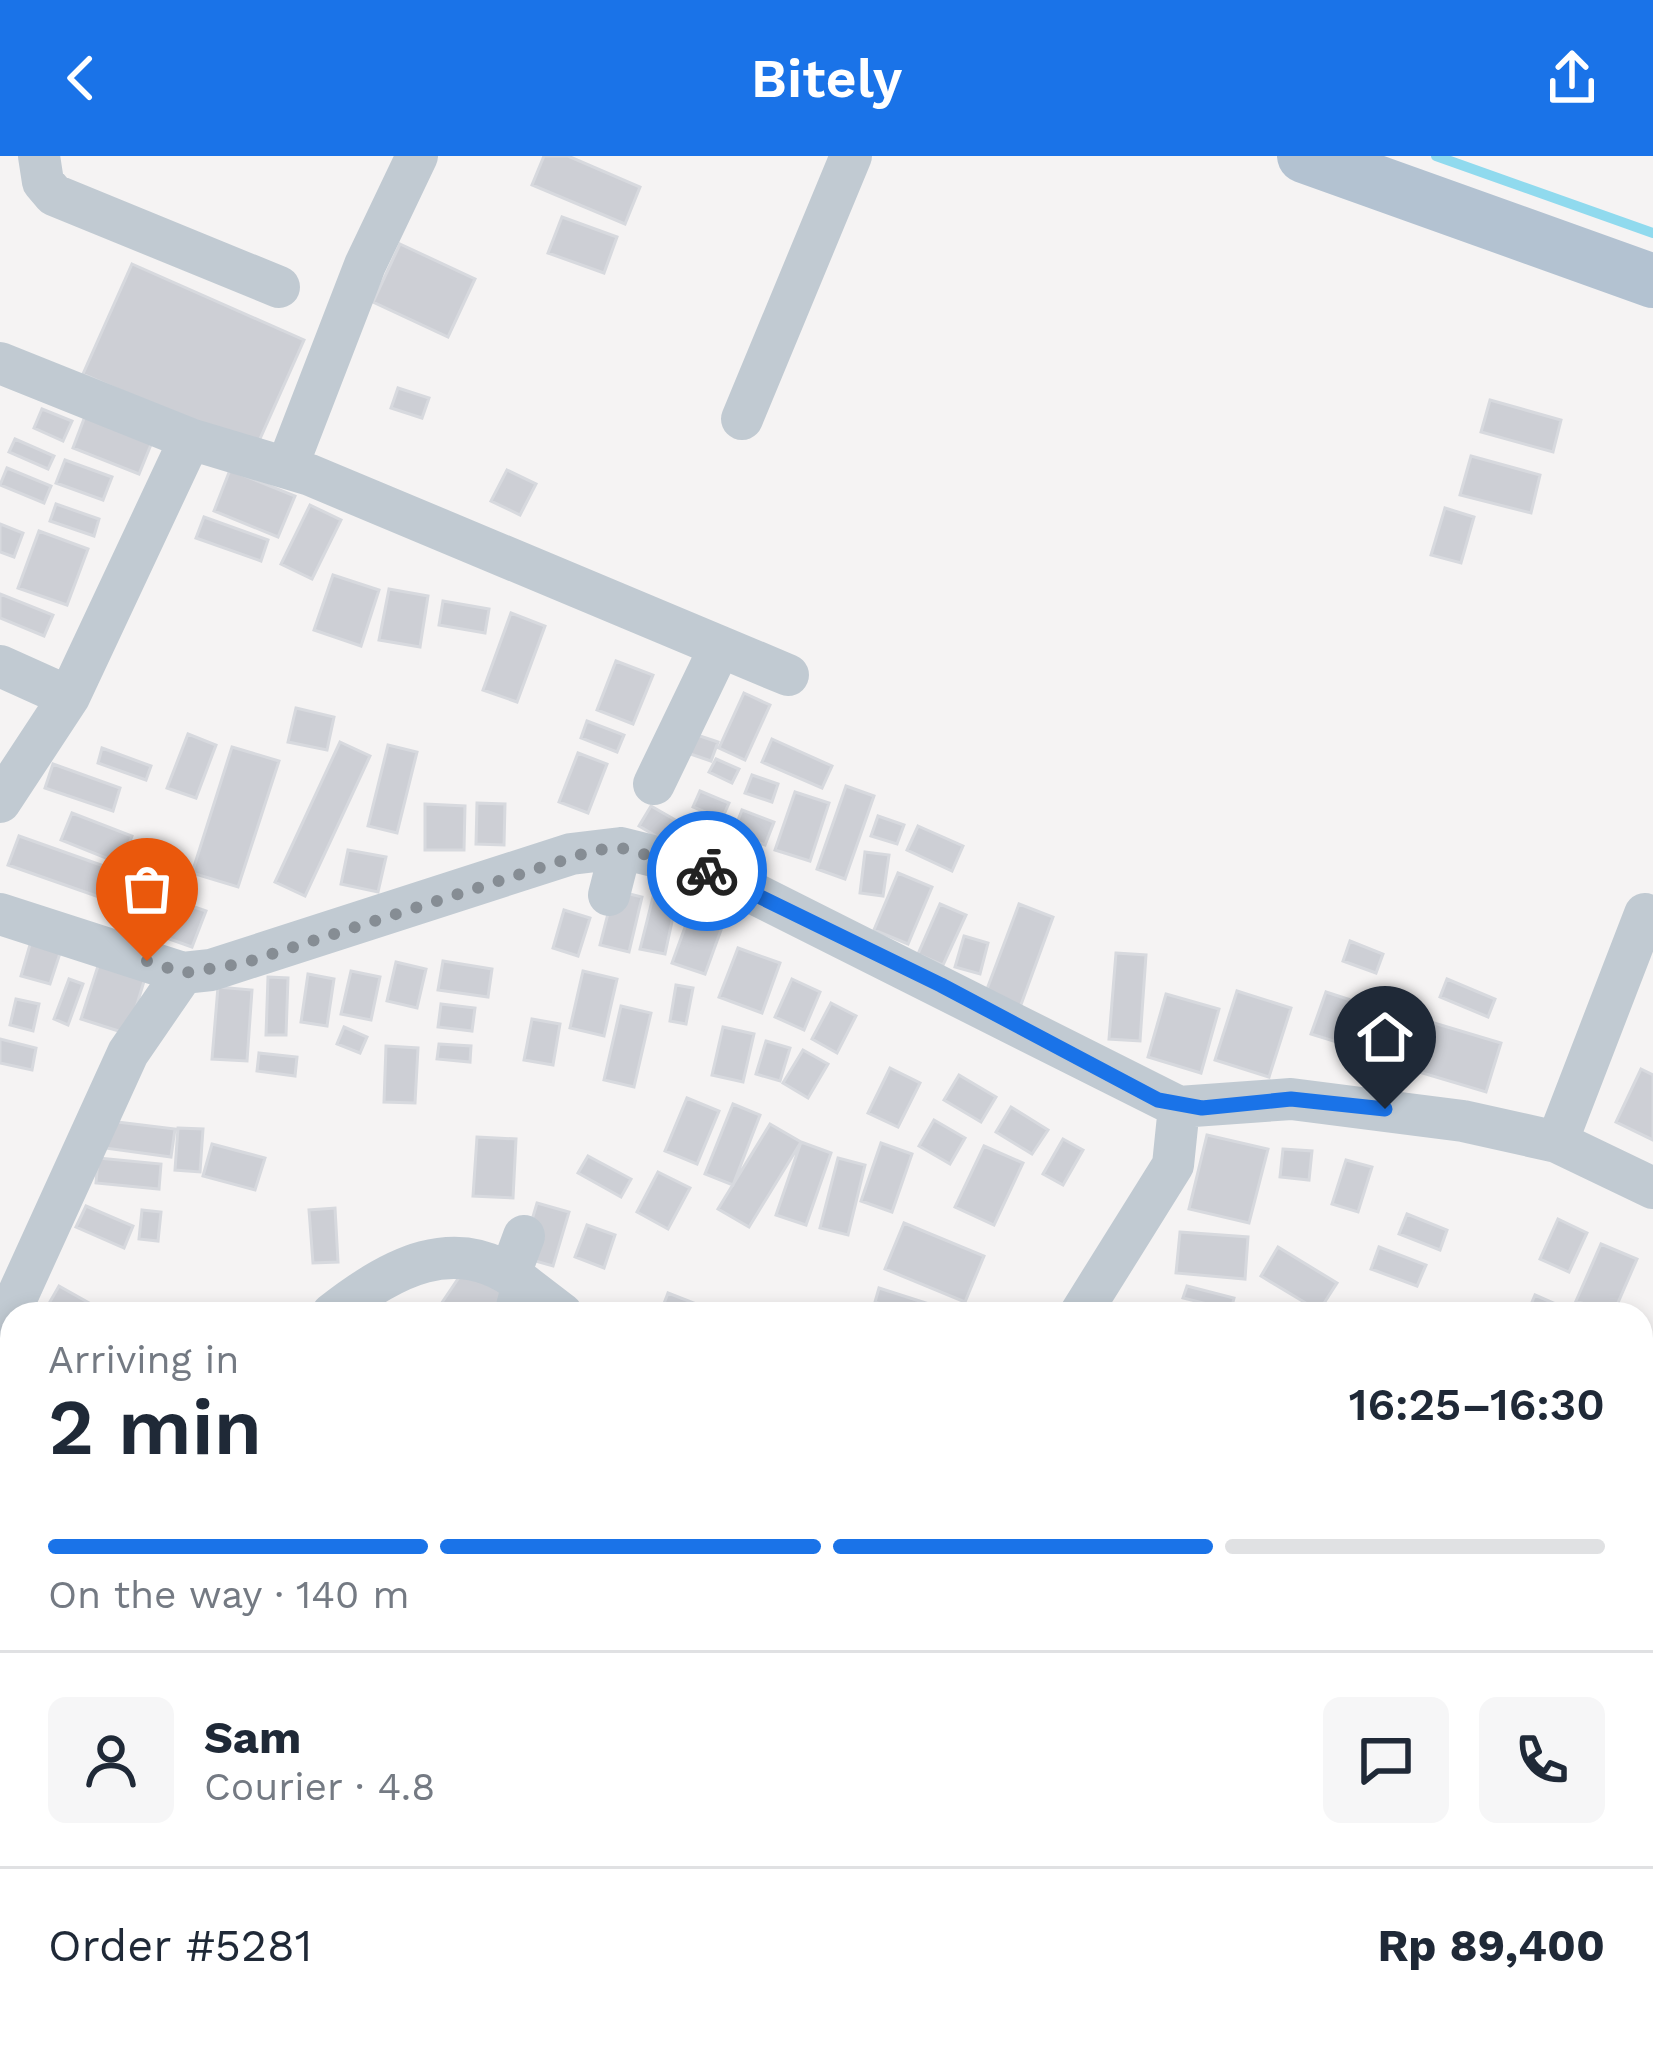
<!DOCTYPE html>
<meta charset="utf-8">
<style>
body{margin:0;font-family:"Work Sans",sans-serif;background:#f6f6f7;color:#1f2937;height:100vh;display:flex;flex-direction:column;font-size:45px;white-space:nowrap}
*{box-sizing:border-box;margin:0}
p{font-size:39px;color:#747a83}
.icon{flex:none;width:66px;height:66px;fill:none;stroke:currentColor;stroke-width:2;stroke-linecap:round;stroke-linejoin:round}
.map{position:relative;flex:1;overflow:hidden}
.panel{position:absolute;left:0px;top:1146px;width:1653px;height:747px;display:flex;flex-direction:column;background:#fff;border-radius:36px 36px 0 0;box-shadow:0 6px 18px #0003}
.panel>*{flex:none}
.pin{position:absolute;display:grid;place-items:center;width:102px;height:102px;color:#fff;margin:-123px -51px;border-radius:50% 50% 50% 0;rotate:-45deg;box-shadow:0 0 12px #0007}
.pin .icon{rotate:45deg}
.courier{position:absolute;display:grid;place-items:center;width:120px;height:120px;margin:-60px;border:9px solid #1a73e8;border-radius:50%;background:#fff;color:#222;box-shadow:0 3px 15px #0007}
.summary em{font-style:normal;font-weight:600}
.summary div{display:flex;flex-direction:column-reverse}
.summary{display:flex;align-items:center;justify-content:space-between;height:204px;padding:0 48px}
h1{font-size:78px;font-weight:600;line-height:90px}
.bar{display:grid;grid-template-columns:repeat(4,1fr);gap:18px 12px;align-content:center;height:144px;padding:0 48px}
.bar i{height:15px;border-radius:9px;background:#e0e1e3}
.bar .current{background:#1a73e8}
.bar p{grid-column:span 4}
.line{display:flex;align-items:center;gap:30px;padding:0 48px;border-top:3px solid #e0e1e3}
.line div{flex:1}
.round{display:grid;place-items:center;flex:none;width:126px;height:126px;border-radius:18px;background:#f6f6f7}
header{display:flex;justify-content:space-between;align-items:center;height:156px;padding:0 48px;background:#1a73e8;color:#fff;font-size:54px;font-weight:600}
.map>svg:first-child{display:block}
</style>
<header><svg class="icon" aria-label="back" viewBox="0 0 24 24"><path d="M15 5l-7 7 7 7"/></svg>Bitely<svg class="icon" aria-label="share" viewBox="0 0 24 24"><path d="M12 15V3M7 8l5-5 5 5M5 13v7h14v-7"/></svg></header>
<div class="map">
<svg width="1653" height="1891" viewBox="0 0 1653 1891">
<rect width="100%" height="100%" fill="#f5f3f3"/>
<g fill="none" stroke-linecap="round" stroke-linejoin="round">
<!-- stream -->
<path stroke="#90daee" stroke-width="10" d="M1436,0L1653,77"/>
</g>
<!-- building -->
<path fill="#cdcfd5" stroke="#d7d9de" stroke-width="3" d="M544,0H568L640,31L625,68L532,29Z
M562,61L617,81L604,117L548,97Z
M400,88L475,123L448,181L373,146Z
M132,108L304,184L255,294L83,218Z
M398,232L429,242L422,262L391,252Z
M1490,244L1561,264L1553,296L1481,276Z
M42,253L72,265L63,285L34,272Z
M87,255L154,281L139,318L73,292Z
M15,283L54,300L48,313L9,296Z
M1471,300L1540,319L1531,357L1460,339Z
M65,304L112,321L103,344L56,327Z
M7,312L51,330L44,347L0,329Z
M230,314L295,340L278,381L214,355Z
M507,314L536,328L520,359L491,345Z
M56,348L99,363L94,380L50,365Z
M310,349L341,364L312,423L281,408Z
M1445,352L1474,361L1461,407L1431,399Z
M204,361L268,384L261,405L196,382Z
M0,368L23,377L14,401L0,396Z
M39,375L88,393L67,449L18,432Z
M333,419L379,434L361,490L314,474Z
M389,433L428,440L420,491L379,484Z
M0,438L53,459L44,480L0,462Z
M443,445L489,453L485,477L439,469Z
M511,457L545,470L517,546L483,534Z
M616,505L653,519L633,568L597,554Z
M744,537L770,549L745,604L719,592Z
M296,552L334,561L327,594L288,586Z
M587,565L624,579L617,596L581,582Z
M682,574L718,586L711,605L676,593Z
M188,578L216,589L196,642L167,632Z
M772,583L832,610L822,632L762,606Z
M340,586L370,600L305,740L275,726Z
M388,589L417,596L397,677L368,670Z
M232,591L279,605L238,731L192,717Z
M102,592L151,610L146,624L98,607Z
M578,597L607,608L588,657L559,646Z
M716,603L739,613L732,627L709,616Z
M53,608L120,632L113,655L45,632Z
M752,619L778,628L772,646L745,637Z
M846,630L874,640L845,723L817,713Z
M700,635L729,647L722,663L693,651Z
M795,636L829,647L810,705L775,694Z
M477,647L505,648L504,689L476,688Z
M425,648L465,650L464,694H425Z
M651,650L712,685L700,706L639,670Z
M742,654L774,666L765,689L733,677Z
M72,657L132,680L121,708L61,684Z
M878,660L904,669L897,688L871,680Z
M918,670L963,690L952,715L907,694Z
M19,680L132,720L122,749L8,709Z
M348,694L386,701L378,736L341,728Z
M865,696L889,699L883,740L860,737Z
M898,717L932,731L908,788L874,774Z
M614,734L642,741L629,796L600,789Z
M653,741L676,747L665,798L640,793Z
M174,744L206,755L192,791L161,780Z
M940,748L966,759L943,809L918,798Z
M1019,748L1053,761L1019,854L984,841Z
M692,752L725,763L705,818L672,807Z
M564,754L590,762L578,800L553,792Z
M964,780L988,787L980,818L955,811Z
M31,785L61,794L50,828L21,820Z
M1350,785L1383,798L1376,817L1343,805Z
M738,792L780,807L762,857L719,841Z
M1116,797L1146,799L1140,885L1109,883Z
M443,805L492,813L488,841L438,834Z
M396,806L426,813L417,852L387,845Z
M99,807L145,822L128,878L81,863Z
M351,815L380,821L371,864L341,858Z
M583,815L617,823L604,880L570,872Z
M308,818L334,823L327,870L301,866Z
M268,821L288,822L286,879H266Z
M69,823L83,828L68,869L54,863Z
M792,823L820,836L804,874L775,861Z
M1447,823L1495,843L1488,861L1440,841Z
M676,829L693,832L686,868L670,865Z
M218,831L252,834L247,905L212,903Z
M1237,835L1291,852L1269,921L1215,904Z
M1326,836L1360,847L1346,889L1311,878Z
M1166,838L1219,853L1201,917L1148,901Z
M16,843L39,848L33,875L10,869Z
M831,847L856,860L837,897L812,883Z
M441,848L475,852L472,875L438,871Z
M621,850L651,857L634,931L604,924Z
M1376,853L1419,871L1399,917L1357,900Z
M532,863L560,868L553,909L524,904Z
M1434,867L1501,887L1486,936L1419,916Z
M344,871L367,881L360,897L337,888Z
M723,871L754,878L743,926L712,919Z
M0,883L36,892L32,914L0,907Z
M766,885L790,892L780,925L756,918Z
M439,888L471,890L470,906L437,903Z
M386,890L418,892L415,947L384,946Z
M803,894L828,908L808,942L783,927Z
M259,897L297,901L295,920L257,915Z
M890,912L920,927L898,971L868,957Z
M1641,913L1653,919V984L1616,966Z
M959,919L996,941L981,966L944,944Z
M687,942L719,955L697,1008L665,995Z
M733,948L760,959L733,1029L705,1018Z
M1011,951L1048,974L1032,998L996,976Z
M101,964L175,973L171,1001L98,991Z
M934,964L965,982L950,1008L919,990Z
M770,968L801,986L749,1071L718,1053Z
M178,972L203,973L200,1016L175,1014Z
M1207,979L1268,993L1249,1067L1189,1053Z
M477,981L516,983L513,1042L473,1040Z
M1063,983L1083,994L1063,1029L1043,1018Z
M801,986L831,997L806,1069L776,1059Z
M881,987L912,998L892,1056L861,1045Z
M212,988L265,1002L255,1034L203,1020Z
M984,990L1023,1007L994,1069L955,1051Z
M1283,993L1312,995L1309,1024L1280,1021Z
M588,1000L631,1023L621,1041L578,1017Z
M98,1002L161,1008L159,1033L96,1027Z
M838,1002L865,1009L848,1079L820,1072Z
M1346,1004L1372,1011L1358,1056L1332,1048Z
M658,1016L690,1032L668,1073L637,1056Z
M537,1047L569,1056L553,1110L521,1101Z
M86,1050L133,1070L124,1092L76,1071Z
M335,1052L338,1106L313,1107L309,1054Z
M142,1054L161,1056L158,1085L139,1083Z
M1407,1058L1447,1074L1440,1094L1399,1078Z
M1558,1063L1587,1077L1569,1116L1540,1103Z
M904,1067L984,1100L965,1146L885,1113Z
M587,1069L615,1079L604,1112L575,1101Z
M1180,1076L1248,1081L1245,1123L1176,1117Z
M1601,1088L1637,1103L1613,1158L1576,1145Z
M1278,1091L1337,1127L1319,1155L1261,1120Z
M1379,1091L1426,1109L1417,1130L1371,1113Z
M466,1111L505,1136L490,1158H456L441,1148Z
M59,1130L91,1148L85,1158H43Z
M1187,1130L1234,1142L1231,1154L1183,1142Z
M879,1132L960,1158H910L875,1146Z
M668,1137L694,1147L690,1158H660Z
M1535,1139L1565,1152L1563,1158H1527Z
M1641,1458L1653,1462V1519L1641,1515Z
M1641,1855L1653,1859V1891L1604,1884L1641,1881Z
M1083,1881H1119L1118,1891H1082Z"/>
<g fill="none" stroke-linecap="round" stroke-linejoin="round">
<!-- minor -->
<path stroke="#c1cad2" stroke-width="42" d="M39,0L43,26L54,39L279,131
M0,207L190,283L310,319L788,519
M742,263L851,0
M287,311L365,109L417,0
M0,510L69,541
M654,628L720,491
M0,646L69,541L190,283
M609,739L621,692
M0,758L183,817L211,814L571,698L621,692L705,713L1179,951L1291,943L1463,965L1557,986L1653,1032
M1557,986L1645,758
M510,1118L524,1080
M523,1128L562,1158
M332,1158C389,1113 457,1074 523,1128L515,1158
M1080,1158L1173,1009L1179,951
M0,1178L128,897L183,817
M0,1216L12,1218
M1641,1441L1653,1445
M1641,1756L1653,1734
M1393,1881L1441,1891
M892,1891L893,1881
M1575,1891L1579,1881"/>
<!-- major -->
<path stroke="#b3c2d1" stroke-width="54" d="M1304,0L1653,125"/>
</g>
<g fill="none" stroke-linecap="round" stroke-linejoin="round">
<!-- done -->
<path stroke="#868d94" stroke-width="12" stroke-dasharray="0 21.6" d="M147,805L184,817L244,807L595,694L621,692L707,715"/>
<!-- route -->
<path stroke="#1a73e8" stroke-width="15" d="M707,715L941,829L1158,944L1202,952L1291,943L1385,953"/>
</g>
</svg>
<div class="pin" style="left:147px;top:805px;background:#ea580c"><svg class="icon" aria-label="bag" viewBox="0 0 24 24"><path d="M5 8h14l-1 12H6zM9 8a3 3 0 0 1 6 0"/></svg></div>
<div class="pin" style="left:1385px;top:953px;background:#1f2937"><svg class="icon" aria-label="home" viewBox="0 0 24 24"><path d="M3 11l9-7 9 7M6 9v11h12V9"/></svg></div>
<div class="courier" style="left:707px;top:715px"><svg class="icon" aria-label="bike" viewBox="0 0 24 24"><circle cx="6" cy="16" r="4"/><circle cx="18" cy="16" r="4"/><path d="M6 16l4-8h5l3 8M10 8l3 8H6M13 5h3"/></svg></div>
<section class="panel">
<div class="summary"><div><h1>2 min</h1><p>Arriving in</p></div><em>16:25–16:30</em></div>
<div class="bar"><i class="current"></i><i class="current"></i><i class="current"></i><i></i><p>On the way · 140 m</p></div>
<div class="line" style="height:216px"><a class="round"><svg class="icon" aria-label="person" viewBox="0 0 24 24"><circle cx="12" cy="8" r="4"/><path d="M4 21q1-7 8-7t8 7"/></svg></a><div><b>Sam</b><p>Courier · 4.8</p></div><a class="round"><svg class="icon" aria-label="chat" viewBox="0 0 24 24"><path d="M4 5h16v11H9l-5 4z"/></svg></a><a class="round"><svg class="icon" aria-label="phone" viewBox="0 0 24 24"><path d="M5 4h4l2 5-3 2q2 4 5 5l2-3 5 2v4C11 20 4 13 5 4z"/></svg></a></div>
<div class="line" style="height:156px"><div>Order #5281</div><b>Rp 89,400</b></div>
</section>
</div>
